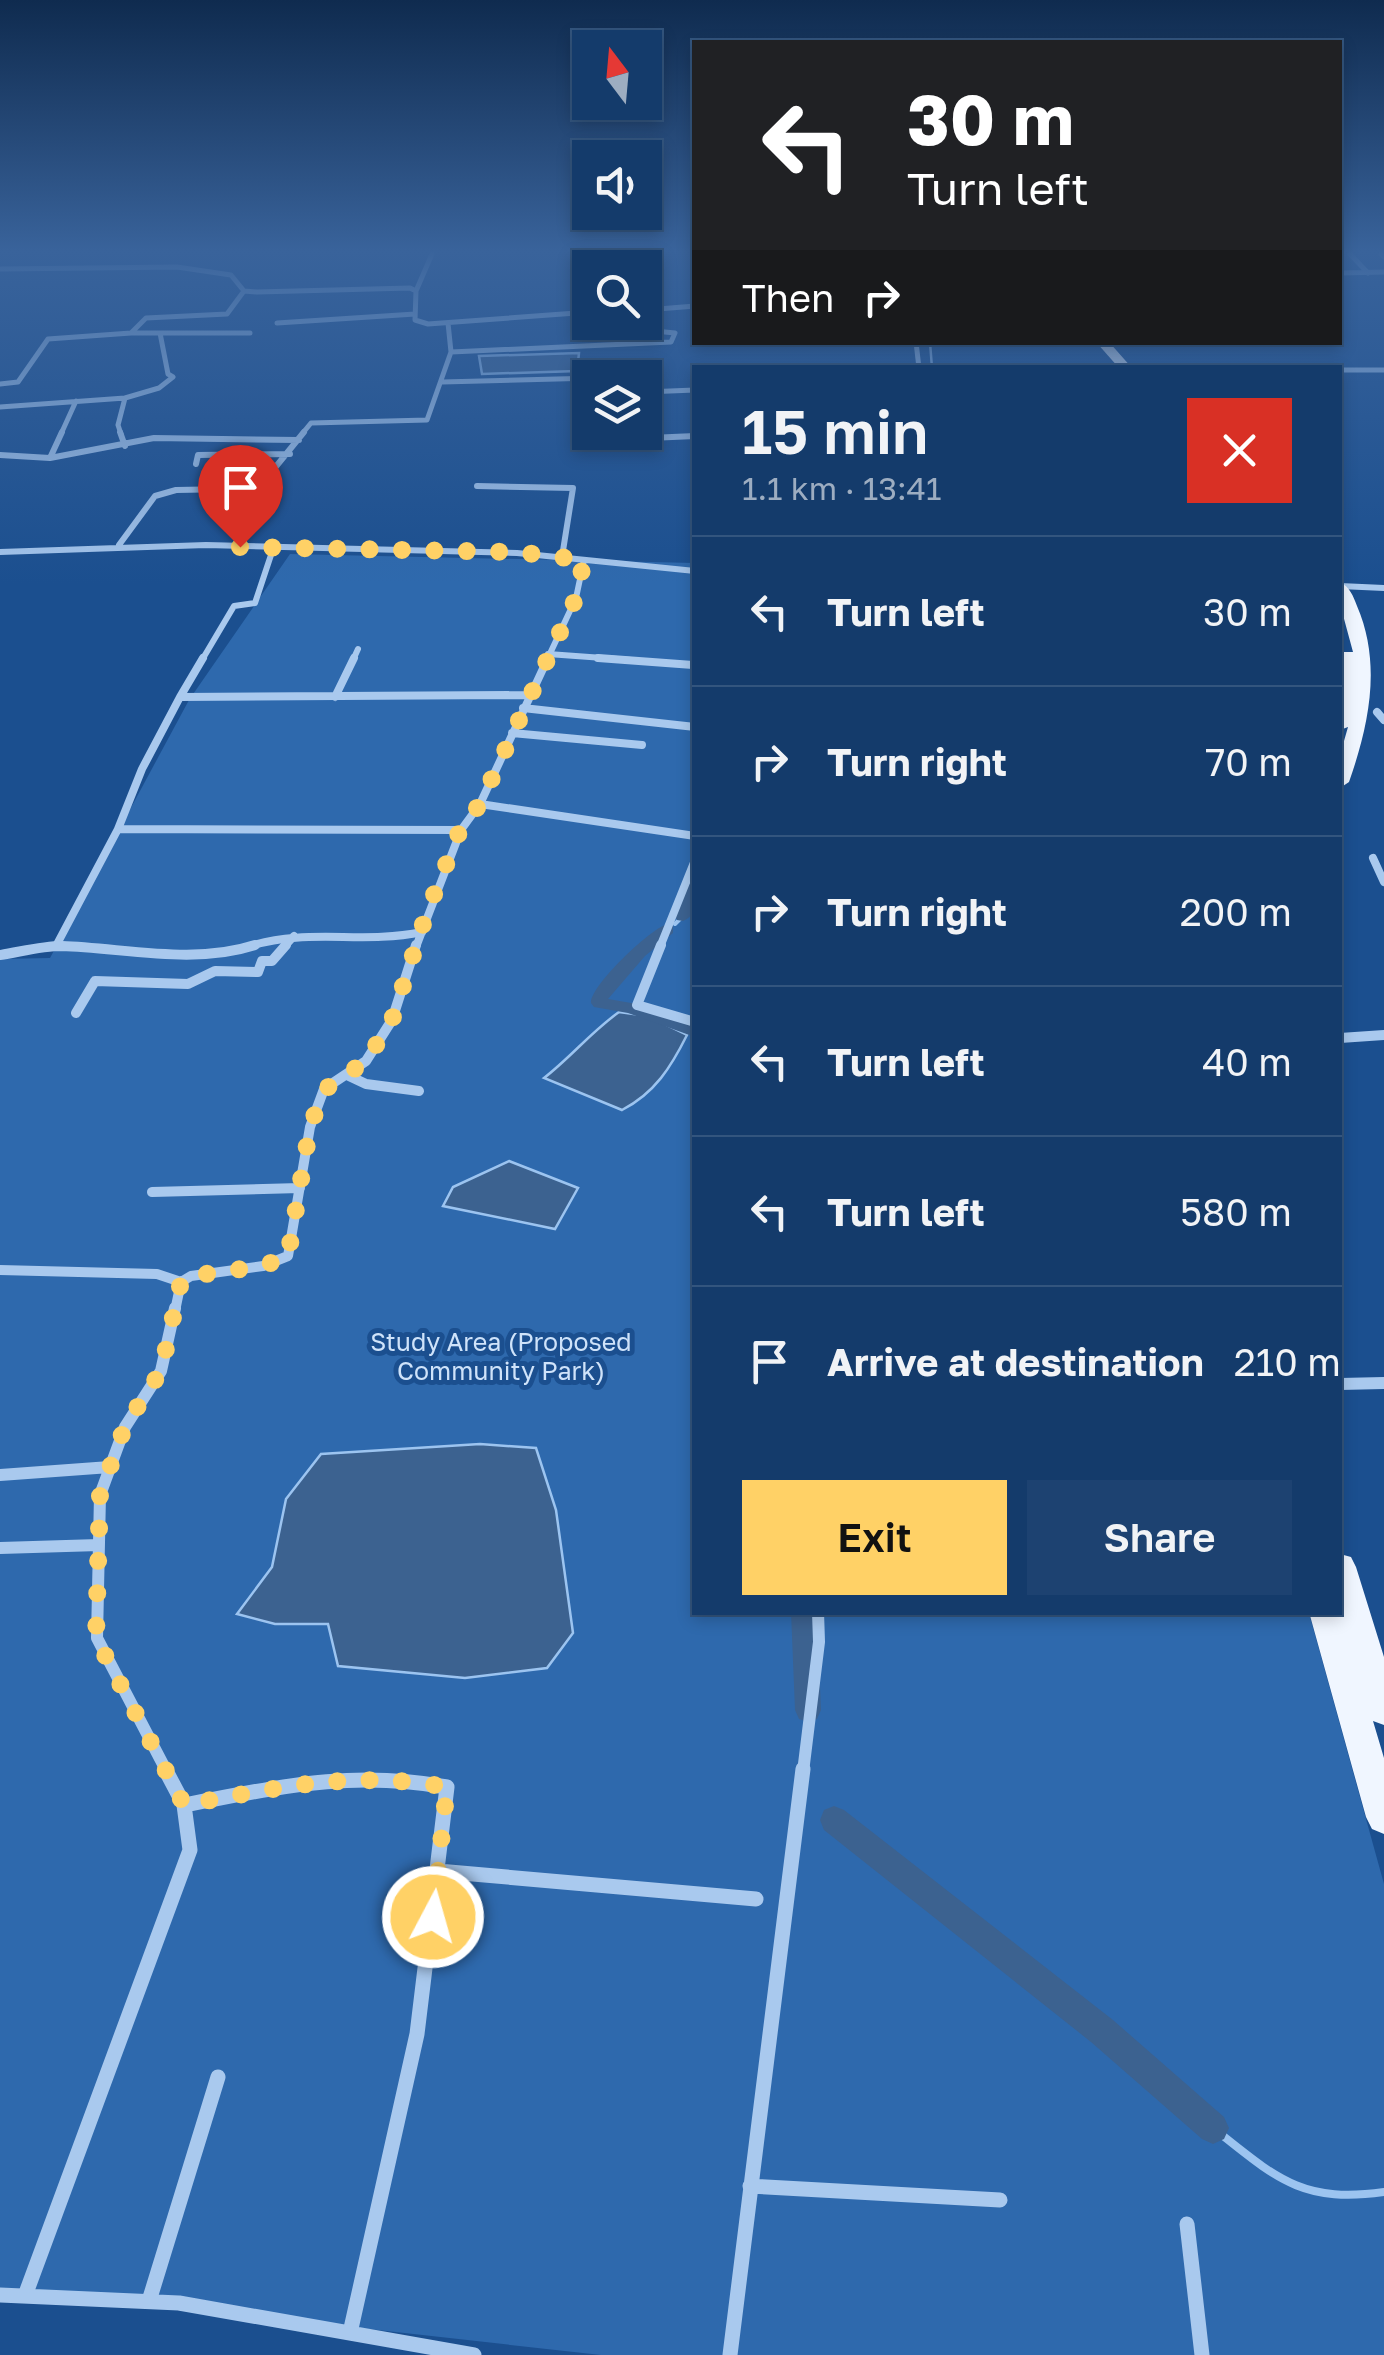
<!DOCTYPE html>
<html lang="en">
<head>
<meta charset="utf-8">
<style>
  :root { --surface:#143b6b; --page:#1d4271; --text:#f1f3f6; --muted:#9dadc1; --line:#33557e; --accent:#ffd166 }
  body { margin:0; font-family:"Golos Text",sans-serif; background:var(--page); color:var(--text); height:100vh; display:flex; flex-direction:column; font-size:38px; white-space:nowrap }
  * { box-sizing:border-box; margin:0 }
  p { font-size:32px; color:var(--muted) }
  .icon { flex:none; width:55px; height:55px; fill:none; stroke:currentColor; stroke-width:2; stroke-linecap:round; stroke-linejoin:round }
  .map { position:relative; flex:1; overflow:hidden }
  .details { position:absolute; left:692px; top:365px; width:650px; height:1250px; display:flex; flex-direction:column; background:var(--surface); border-radius:0px; box-shadow:0 5px 15px #0003,0 0 0 2px var(--line) }
  .details>* { flex:none }
  .top-card { position:absolute; left:692px; top:40px; width:650px; height:305px; border-radius:0px; box-shadow:0 5px 15px #0003,0 0 0 2px var(--line); background:#202124; color:#fff; overflow:hidden }
  .needle { width:65px; rotate:344deg }
  .fabs { position:absolute; left:572px; top:30px; display:grid; gap:20px }
  .fabs a { display:grid; place-items:center; width:90px; height:90px; border-radius:0px; background:var(--surface); box-shadow:0 5px 15px #0003,0 0 0 2px var(--line); font-size:50px }
  .pin { position:absolute; display:grid; place-items:center; width:85px; height:85px; color:#fff; margin:-102px -42px; border-radius:50% 50% 50% 0; rotate:-45deg; box-shadow:0 0 10px #0007 }
  .pin .icon { rotate:45deg }
  .me { position:absolute; width:110px; margin:-55px; rotate:6deg; stroke-linejoin:round; filter:drop-shadow(0 0 8px #0008) }
  .turn { display:flex; align-items:center; gap:35px; height:210px; padding:0 50px; font-size:45px }
  .turn .icon { width:130px; height:130px; stroke-width:2.5 }
  .turn b { display:block; font-size:70px; line-height:85px }
  .then { display:flex; align-items:center; height:95px; padding:0 50px; background:#0003; gap:20px; font-size:38px }
  .round { display:grid; place-items:center; flex:none; width:105px; height:105px; border-radius:0px; background:var(--page) }
  .summary { display:flex; align-items:center; justify-content:space-between; height:170px; padding:0 50px }
  h1 { font-size:60px; font-weight:600; line-height:75px }
  .button { display:flex; gap:20px; margin-top:auto; padding:20px 50px }
  .button a { flex:1; height:115px; border-radius:0px; background:var(--accent); color:#111; font-size:40px; font-weight:600; line-height:115px; text-align:center }
  .button a+a { background:var(--page); color:var(--text) }
  ul { padding:0; list-style:none }
  li { display:flex; align-items:center; gap:30px; height:150px; padding:0 50px; border-top:2px solid var(--line) }
  li div { flex:1 }
  li b { display:block; font-size:38px }
  li em { font-style:normal }
  .map>svg:first-child { display:block }
  .green { fill:#2e69ad }
  .water { fill:#3c6290; stroke:#9cc4f0; stroke-width:2.5 }
  .lines { fill:none; stroke-linecap:round; stroke-linejoin:round }
  .stream-far2 { stroke:#9cc4f0; stroke-width:2.5 }
  .stream-far1 { stroke:#9cc4f0; stroke-width:4 }
  .stream { stroke:#9cc4f0; stroke-width:8 }
  .canal { fill:#3c6290; fill-rule:evenodd }
  .minor-far5 { stroke:#a9c9ee; stroke-width:5 }
  .minor-far4 { stroke:#a9c9ee; stroke-width:6 }
  .minor-far3 { stroke:#a9c9ee; stroke-width:8 }
  .minor-far2 { stroke:#a9c9ee; stroke-width:10 }
  .minor-far1 { stroke:#a9c9ee; stroke-width:12 }
  .minor { stroke:#a9c9ee; stroke-width:15 }
  .primary { fill:#f0f6ff; fill-rule:evenodd }
  .route { stroke:#ffd166; stroke-width:18; stroke-dasharray:0 32.4 }
  .labels { text-anchor:middle; dominant-baseline:central; stroke-width:10; stroke-linejoin:round; paint-order:stroke }
  .park-label { font-size:25px; fill:#cfe3fa; stroke:#1b4f8f }
</style>
</head>
<body>
<div class="map">
<svg width="1384" height="2355" viewBox="0 0 1384 2355">
  <rect width="100%" height="100%" fill="#1b4f8f"/>
  <path class="green" d="M290,554L695,563V1612L1309,1613L1384,1884V2355H601L0,2288V959L50,958L189,700Z"/>
  <path class="water" d="M579,353L577,371L482,374L479,356Z
    M619,1012L648,1016L687,1035C671,1067 655,1093 622,1110L544,1078C571,1057 591,1032 619,1012Z
    M509,1161L578,1188L555,1229L443,1206L453,1187Z
    M480,1444L536,1448L556,1510L573,1633L547,1668L465,1678L338,1666L328,1624H275L237,1614L272,1567L286,1499L321,1454Z"/>
  <g class="lines">
    <path class="stream-far2" d="M930,342L932,368"/>
    <path class="stream-far1" d="M675,924L683,916"/>
    <path class="stream" d="M1213,2128C1275,2177 1301,2204 1384,2192"/>
    <path class="canal" d="M695,877C695,892 700,915 683,921L677,920L675,916L687,882Z
      M667,924L673,925V933L645,956L608,999L637,1004L695,1025V1037L628,1013L594,1007L591,1003C590,986 649,930 667,924Z
      M791,1612H817L821,1710L817,1719L808,1722L799,1719L795,1710Z
      M834,1806L844,1810L1113,2020L1224,2117L1229,2128L1224,2139L1213,2144L1202,2139L1091,2042L824,1830L820,1820L824,1810Z"/>
    <path class="minor-far5" d="M1350,254L1368,273
      M1381,254L1384,257
      M0,269L177,267L231,275L244,291L257,292L410,288L416,291L415,320L428,324L590,312
      M1340,273L1384,272
      M416,291L432,254
      M646,310L695,306
      M277,323L415,314
      M132,333H250
      M916,342L919,368
      M451,352L671,342L675,333L655,331L648,309
      M1340,370H1384
      M442,382L596,378
      M0,384L18,382L48,339L131,333L146,318L227,314L244,291
      M645,392L695,390
      M125,398L159,388L173,377L168,374L160,333
      M0,407L125,398L118,425L121,434
      M61,434L76,401
      M302,434L311,423L427,420L451,352L448,323"/>
    <path class="minor-far4" d="M120,432L125,446
      M604,440L695,436
      M0,455L50,458L154,438L299,440
      M50,458L62,432
      M196,464L198,455L290,454
      M477,486L573,488L562,557
      M119,545L155,496L176,490L231,489L265,480L304,432
      M0,552L206,545L517,553L695,571
      M1340,586L1384,588
      M548,654L631,660
      M202,660L234,606L255,603L273,549
      M353,660L358,649
      M547,660L576,598L584,560"/>
    <path class="minor-far3" d="M598,658L693,665
      M180,697L203,658
      M335,697L354,658
      M523,708L695,727
      M1377,712L1384,720
      M512,733L642,745
      M480,804L695,836
      M461,830L118,829L142,769L180,697L530,695
      M1373,858L1384,882
      M56,946L118,829
      M49,947H76
      M247,947C308,927 361,945 422,932
      M284,947L294,936
      M416,947L461,830L480,804L548,658
      M660,947L695,860"/>
    <path class="minor-far2" d="M661,945L637,1005L695,1022
      M0,955C20,952 41,946 62,946C124,948 194,965 255,945
      M76,1013L95,981L188,984L215,971L258,972L262,961H272L286,945
      M1340,1038L1384,1035
      M349,1076L366,1084L419,1091
      M152,1192L300,1188
      M0,1270L157,1274L181,1282
      M175,1311L181,1282L191,1276L263,1266L288,1256L310,1127L324,1089L366,1061L392,1020L416,945"/>
    <path class="minor-far1" d="M1340,1384L1384,1383
      M0,1475L110,1467
      M0,1548L99,1545
      M167,1772L97,1638L100,1495L125,1427L161,1371L175,1308
      M803,1772L819,1642L818,1612"/>
    <path class="minor" d="M184,1805C280,1787 349,1770 447,1787L417,2034L350,2333
      M438,1871L756,1899
      M750,2186L1000,2200
      M1187,2224L1202,2355
      M26,2293L190,1850L184,1805L165,1769
      M0,2295L179,2303L474,2355
      M149,2301L218,2077
      M730,2355L803,1769"/>
    <path class="primary" d="M1096,342H1109L1132,368H1119Z
      M1340,582C1350,587 1353,596 1357,606C1382,664 1369,725 1349,782L1340,788V755L1348,727L1340,730V652H1353L1340,604Z
      M1340,1554L1351,1557L1356,1567L1384,1657V1725L1373,1721L1384,1758V1834L1372,1829L1366,1817L1309,1612H1340Z"/>
  </g>
  <linearGradient id="sky" x2="0" y2="1"><stop stop-color="#0f2b4f"/><stop offset="0.43" stop-color="#39639b"/><stop offset="1" stop-color="#39639b" stop-opacity="0"/></linearGradient>
  <rect width="1384" height="584" fill="url(#sky)"/>
  <g class="lines">
    <path class="route" d="M240,547L517,552L584,560L576,598L480,804L460,830L427,912L392,1020L366,1061L324,1090L310,1127L288,1256L263,1266L191,1276L181,1282L161,1371L125,1426L100,1495L96,1638L184,1805C279,1788 350,1770 447,1787L433,1917"/>
  </g>
  <g class="labels">
    <g class="park-label">
      <text x="501" y="1341">Study Area (Proposed<tspan x="501" dy="29">Community Park)</tspan></text>
    </g>
  </g>
</svg>
<div class="fabs">
<a><svg class="needle" viewBox="-14 -14 28 28"><path d="M0-13l5 13h-10z" fill="#e53935"/><path d="M0 13l5-13h-10z" fill="#9dadc1"/></svg></a>
<a><svg class="icon" aria-label="sound" viewBox="0 0 24 24"><path d="M4 9h4l5-4v14l-5-4H4zM17 9q2 3 0 6"/></svg></a>
<a><svg class="icon" aria-label="search" viewBox="0 0 24 24"><circle cx="10" cy="10" r="6"/><path d="M15 15l6 6"/></svg></a>
<a><svg class="icon" aria-label="layers" viewBox="0 0 24 24"><path d="M12 4l9 5-9 5-9-5zM3 14l9 5 9-5"/></svg></a>
</div>
<div class="pin" style="left:240px;top:547px;background:#d93025"><svg class="icon" aria-label="arrive" viewBox="0 0 24 24"><path d="M6 21V4h12l-3 4 3 4H6"/></svg></div>
<svg class="me" style="left:433px;top:1917px" viewBox="-20 -20 40 40"><circle r="17" fill="#ffd166" stroke="#fff" stroke-width="3"/><path d="M0-11L8 9 0 5-8 9z" fill="#fff"/></svg>
<div class="top-card">
<div class="turn"><svg class="icon" aria-label="left" viewBox="0 0 24 24"><path d="M17 20v-9H6M10 6l-5 5 5 5"/></svg><div><b>30 m</b>Turn left</div></div>
<div class="then">Then<svg class="icon" aria-label="right" viewBox="0 0 24 24"><path d="M7 20v-9h11M14 6l5 5-5 5"/></svg></div>
</div>
<section class="details">
<div class="summary"><div><h1>15 min</h1><p>1.1 km · 13:41</p></div><a class="round" style="background:#d93025;color:#fff"><svg class="icon" aria-label="close" viewBox="0 0 24 24"><path d="M6 6l12 12M18 6L6 18"/></svg></a></div>
<ul>
<li><svg class="icon" aria-label="left" viewBox="0 0 24 24"><path d="M17 20v-9H6M10 6l-5 5 5 5"/></svg><div><b>Turn left</b></div><em>30 m</em></li>
<li><svg class="icon" aria-label="right" viewBox="0 0 24 24"><path d="M7 20v-9h11M14 6l5 5-5 5"/></svg><div><b>Turn right</b></div><em>70 m</em></li>
<li><svg class="icon" aria-label="right" viewBox="0 0 24 24"><path d="M7 20v-9h11M14 6l5 5-5 5"/></svg><div><b>Turn right</b></div><em>200 m</em></li>
<li><svg class="icon" aria-label="left" viewBox="0 0 24 24"><path d="M17 20v-9H6M10 6l-5 5 5 5"/></svg><div><b>Turn left</b></div><em>40 m</em></li>
<li><svg class="icon" aria-label="left" viewBox="0 0 24 24"><path d="M17 20v-9H6M10 6l-5 5 5 5"/></svg><div><b>Turn left</b></div><em>580 m</em></li>
<li><svg class="icon" aria-label="arrive" viewBox="0 0 24 24"><path d="M6 21V4h12l-3 4 3 4H6"/></svg><div><b>Arrive at destination</b></div><em>210 m</em></li>
</ul>
<div class="button"><a>Exit</a><a>Share</a></div>
</section>
</div>
</body>
</html>
